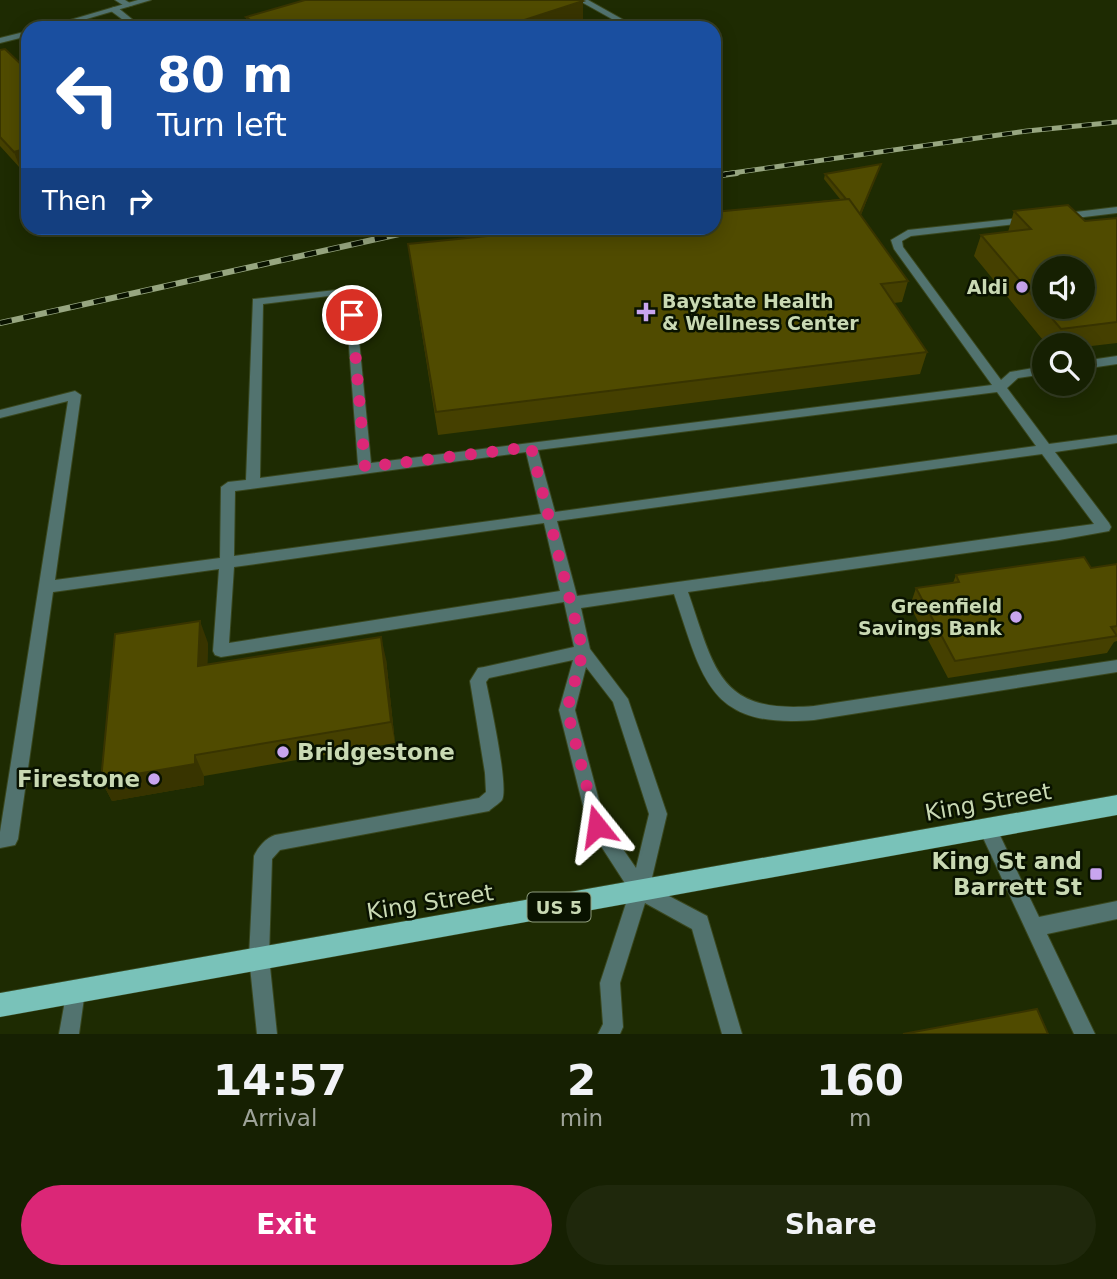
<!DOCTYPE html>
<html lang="en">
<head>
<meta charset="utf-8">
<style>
  :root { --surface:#162002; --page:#1f280c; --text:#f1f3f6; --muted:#9ea399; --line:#353e24; --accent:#db2777 }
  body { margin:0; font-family:"DejaVu Sans",sans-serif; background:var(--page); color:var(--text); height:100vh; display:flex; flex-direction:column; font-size:26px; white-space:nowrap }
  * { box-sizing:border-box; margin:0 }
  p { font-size:23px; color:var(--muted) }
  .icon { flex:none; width:38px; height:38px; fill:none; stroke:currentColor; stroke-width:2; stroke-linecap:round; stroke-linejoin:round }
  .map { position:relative; height:1034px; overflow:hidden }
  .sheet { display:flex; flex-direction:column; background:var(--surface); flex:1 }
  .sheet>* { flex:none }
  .hud { position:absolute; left:21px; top:21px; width:700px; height:214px; border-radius:21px; box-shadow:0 4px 18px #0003,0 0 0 2px var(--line); background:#1a4fa0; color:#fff; overflow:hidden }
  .controls { position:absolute; left:1032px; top:256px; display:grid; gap:14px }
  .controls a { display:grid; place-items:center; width:63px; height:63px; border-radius:50%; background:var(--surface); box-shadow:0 4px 18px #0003,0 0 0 2px var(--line); font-size:35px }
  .pin { position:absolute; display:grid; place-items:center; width:60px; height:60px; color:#fff; margin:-30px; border:4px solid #fff; border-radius:50%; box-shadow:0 2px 7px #0007 }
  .me { position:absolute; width:77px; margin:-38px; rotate:345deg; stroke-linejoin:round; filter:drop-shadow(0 0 5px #0008) }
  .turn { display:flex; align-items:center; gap:24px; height:147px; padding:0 21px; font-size:32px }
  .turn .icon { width:91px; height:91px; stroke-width:2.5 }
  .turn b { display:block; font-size:49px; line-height:60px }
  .then { display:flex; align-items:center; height:66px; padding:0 21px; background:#0003; gap:14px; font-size:26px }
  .eta { display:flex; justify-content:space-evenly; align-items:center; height:119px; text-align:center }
  .eta b { font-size:42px; font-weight:600; line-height:49px }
  .action { display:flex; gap:14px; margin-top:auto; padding:14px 21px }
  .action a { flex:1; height:80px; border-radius:42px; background:var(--accent); color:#fff; font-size:28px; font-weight:600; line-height:80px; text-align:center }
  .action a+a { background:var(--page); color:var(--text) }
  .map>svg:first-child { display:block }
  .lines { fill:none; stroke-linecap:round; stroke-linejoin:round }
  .service-casing { stroke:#39471e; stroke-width:2 }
  .tertiary-casing { stroke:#39471e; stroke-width:2 }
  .primary-casing { stroke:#39471e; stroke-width:1 }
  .service { fill:#52736f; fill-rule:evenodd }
  .tertiary { fill:#52736f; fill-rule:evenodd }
  .primary { fill:#79c2b9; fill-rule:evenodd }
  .rail-far1-casing { stroke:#97a680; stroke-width:5 }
  .rail-casing { stroke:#97a680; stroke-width:6 }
  .rail-far1 { stroke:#091200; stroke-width:3.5; stroke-dasharray:10; stroke-linecap:butt }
  .rail { stroke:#091200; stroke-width:4.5; stroke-dasharray:12; stroke-linecap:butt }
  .wall { fill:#454000 }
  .shaded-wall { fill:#383400 }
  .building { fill:#504b00; stroke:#383400; stroke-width:2; fill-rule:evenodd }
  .route { stroke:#db2777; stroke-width:12; stroke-dasharray:0 21.6 }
  .poi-dot { fill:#c8a5ef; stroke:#091200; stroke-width:2.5 }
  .labels { text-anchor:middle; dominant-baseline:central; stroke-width:5; stroke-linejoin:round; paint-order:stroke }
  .shield { fill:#091200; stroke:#8f9d7d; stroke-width:2 }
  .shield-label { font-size:18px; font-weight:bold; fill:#c9d9b3 }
  .poi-label { font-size:19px; font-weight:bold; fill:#c9d9b3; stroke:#091200; text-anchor:end }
  .near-poi-label { font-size:23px; font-weight:bold; fill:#c9d9b3; stroke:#091200; text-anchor:end }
  .near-street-label { font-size:23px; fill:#c9d9b3; stroke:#091200 }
</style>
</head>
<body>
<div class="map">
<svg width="1117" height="1034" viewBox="0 0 1117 1034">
  <rect width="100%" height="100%" fill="#1e2b02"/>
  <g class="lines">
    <defs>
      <path id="service" d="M115,0H125L133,5L126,7Z
        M578,0H588L638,28H628Z
        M114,7H117L143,28H134L111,11L110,9Z
        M1117,207V213L1059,220L1054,217L1059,214Z
        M1029,217L1034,220L1033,222L911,236L902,241L903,247L1001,380L1010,372L1045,366V374L1018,378L1007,388L1049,444L1117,435V443L1055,452L1109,523L1111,527L1109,531L1059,540L688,592C715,669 718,714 814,706L1117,660V672L814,720C708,729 703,679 674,594L581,608L590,649L628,699L667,814L650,886L707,916L742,1034H722L692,929L645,903L620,983L623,1027L620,1034H598L603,1024L600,983L630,891L588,826L559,710L573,660L489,678L486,682C490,701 509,787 502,800C499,804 493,807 489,811L280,850L272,859L269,957L277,1034H257L249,957L254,856C258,847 266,838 275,835L479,798L486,792L485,773L470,681L478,668L484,667L574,647L564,602L221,657L215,655L213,651L219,569L53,592L18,839L15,845L0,848V832L68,401L0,418V410L75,391L81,395L55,580L220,558L221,487L228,482L246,480L253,299L354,288L371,463L992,385L894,249L891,240L908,230ZM345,294L358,465L260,478L263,304ZM997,392L1036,446L555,512L538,450ZM526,452L541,514L234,556L235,491ZM1042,454L1094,524L577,596L557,521ZM544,523L560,591L229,643L234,567ZM586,667L613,702L649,814L636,868L605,823L575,710Z
        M1117,356V364L1083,369V361Z
        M988,821L994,823L1039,917L1117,901V919L1047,934L1095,1034H1074L979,829L982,823Z
        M75,981L82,984L85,991L79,1034H59L68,984Z"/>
      <path id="tertiary" d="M138,0H151L56,28H43Z
        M28,31V36L0,43V38Z"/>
      <path id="primary" d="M1117,795V815L0,1017V993Z"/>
    </defs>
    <use href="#service" class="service-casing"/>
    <use href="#tertiary" class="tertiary-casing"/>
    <use href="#primary" class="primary-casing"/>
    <use href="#service" class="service"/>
    <use href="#tertiary" class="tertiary"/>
    <use href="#primary" class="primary"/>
    <defs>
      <path id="rail-far1" d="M725,174L1027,131L1117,122"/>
      <path id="rail" d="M714,176L737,173
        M0,323L426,228"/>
    </defs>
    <use href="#rail-far1" class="rail-far1-casing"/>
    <use href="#rail" class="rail-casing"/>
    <use href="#rail-far1" class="rail-far1"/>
    <use href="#rail" class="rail"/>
  </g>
  <path class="wall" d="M583,1V20L557,28H248L246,17Z
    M0,50L28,71V166L20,168L0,146Z
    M879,169L861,215L908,281L902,302L894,303L927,352L920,374L438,435L411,265L408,244L840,199L824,179L825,174Z
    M1014,211L1085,221L1117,218V343L1083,347V345H1047L974,256L981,235L1008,232Z
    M1117,564V641L1114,642L1107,653L948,678L910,606L916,588L953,583L956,575L1091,568Z
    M208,643L207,665L386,659L395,743L204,776V785L112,801L101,780Z"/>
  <path class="shaded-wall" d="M583,1V20L557,28H509V25Z
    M28,148V166L20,168L14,152Z
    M881,164L879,169L858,221L859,215Z
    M200,621L208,643L207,688L198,666Z
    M381,637L386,659L395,743L391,722Z
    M195,755L204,776V785L112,801L101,780Z"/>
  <path class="building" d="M305,0H580L583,1L509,25L514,28H262L246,17Z
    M5,49L28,71V148L14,152L0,137V50Z
    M881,164L860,214L849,199H846L825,174Z
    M849,199L908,281L881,284L927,352L436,412L408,244L566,228H714V212Z
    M1068,205L1085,221L1117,218V322L1061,329L981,235L1031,229L1014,211ZM1045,268H1083V306H1045Z
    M1084,557L1091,568L1117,564V626L1111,627L1117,636L955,661L916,588L959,582L956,575Z
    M200,621L198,666L381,637L391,722L195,755V764L101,780L115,634Z
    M1037,1009L1048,1034H903Z"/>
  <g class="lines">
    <path class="route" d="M352,315L365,467L531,447L583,651L567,710L597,826"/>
  </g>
  <g class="poi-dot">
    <circle cx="1022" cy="287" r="7"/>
    <path d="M642.5 301.5h7v7h7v7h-7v7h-7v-7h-7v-7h7z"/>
    <circle cx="1016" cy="617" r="7"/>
    <circle cx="283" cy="752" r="7"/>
    <circle cx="154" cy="779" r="7"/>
    <rect x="1089" y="867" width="14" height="14" rx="3.5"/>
  </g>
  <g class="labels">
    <rect class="shield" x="527.5" y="892.5" width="63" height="29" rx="5"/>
    <g class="shield-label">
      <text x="559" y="907">US 5</text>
    </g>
    <g class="poi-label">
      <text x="1008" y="287">Aldi</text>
      <text x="662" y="301" text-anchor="start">Baystate Health<tspan x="662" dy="22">&amp; Wellness Center</tspan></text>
      <text x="1002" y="606">Greenfield<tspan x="1002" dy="22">Savings Bank</tspan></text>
    </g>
    <g class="near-poi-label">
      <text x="297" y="752" text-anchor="start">Bridgestone</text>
      <text x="140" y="779">Firestone</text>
      <text x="1082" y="861">King St and<tspan x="1082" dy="26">Barrett St</tspan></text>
    </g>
    <g class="near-street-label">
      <text transform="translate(988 802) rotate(-10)">King Street</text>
      <text transform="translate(430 902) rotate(-9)">King Street</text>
    </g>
  </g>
</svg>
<div class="controls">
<a><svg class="icon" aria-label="sound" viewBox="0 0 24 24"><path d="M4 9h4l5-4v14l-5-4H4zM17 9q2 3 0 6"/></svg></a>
<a><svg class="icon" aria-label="search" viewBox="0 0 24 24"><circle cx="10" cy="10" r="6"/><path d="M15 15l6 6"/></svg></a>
</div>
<div class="pin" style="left:352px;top:315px;background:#d93025"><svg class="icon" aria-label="arrive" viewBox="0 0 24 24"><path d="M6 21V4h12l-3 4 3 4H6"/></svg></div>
<svg class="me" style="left:597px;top:826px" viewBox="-20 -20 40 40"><path d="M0-17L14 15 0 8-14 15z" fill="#db2777" stroke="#fff" stroke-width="4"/></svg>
<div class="hud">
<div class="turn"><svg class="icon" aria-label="left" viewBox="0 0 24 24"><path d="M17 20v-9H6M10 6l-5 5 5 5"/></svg><div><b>80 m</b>Turn left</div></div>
<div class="then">Then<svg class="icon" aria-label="right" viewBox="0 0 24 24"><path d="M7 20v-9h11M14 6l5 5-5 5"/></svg></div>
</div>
</div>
<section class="sheet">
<div class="eta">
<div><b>14:57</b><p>Arrival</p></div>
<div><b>2</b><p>min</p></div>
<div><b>160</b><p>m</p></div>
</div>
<div class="action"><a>Exit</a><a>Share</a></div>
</section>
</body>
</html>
